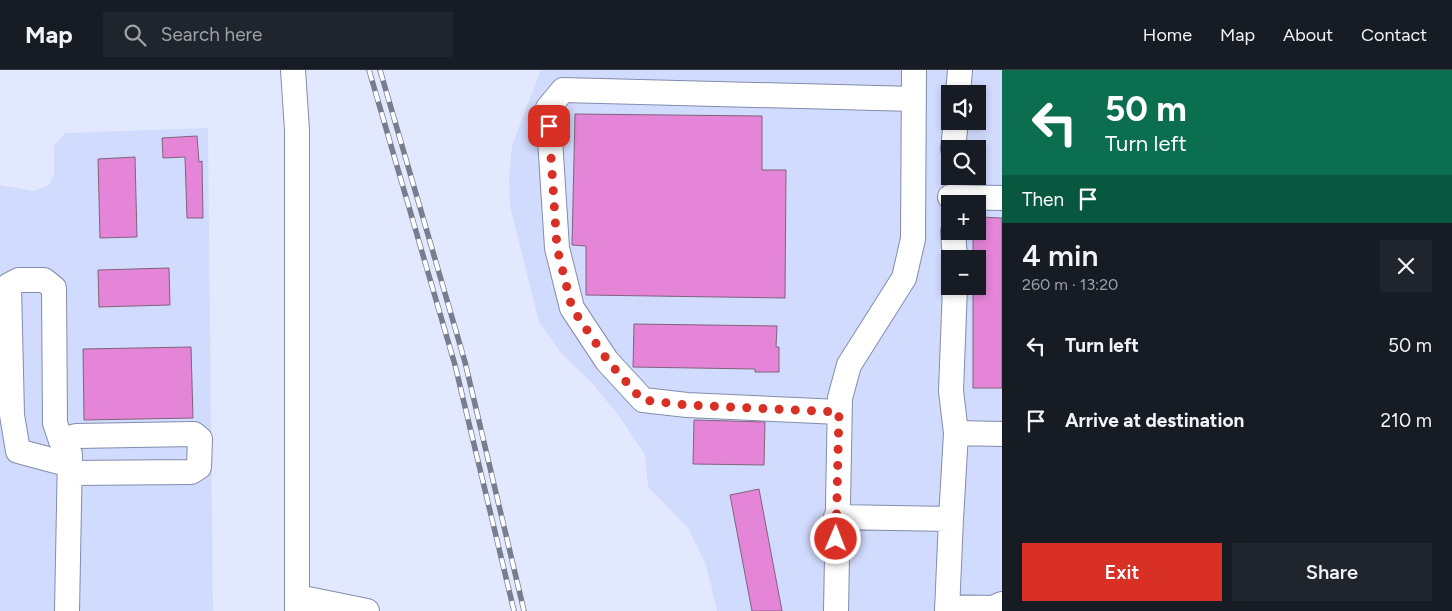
<!DOCTYPE html>
<html lang="en">
<head>
<meta charset="utf-8">
<style>
  :root { --surface:#171b24; --page:#20242c; --text:#f1f3f6; --muted:#9ea1a6; --line:#363941; --accent:#d93025 }
  body { margin:0; font-family:Figtree,sans-serif; background:var(--page); color:var(--text); height:100vh; display:flex; flex-direction:column; font-size:19px; white-space:nowrap }
  * { box-sizing:border-box; margin:0 }
  p { font-size:16px; color:var(--muted) }
  .icon { flex:none; width:28px; height:28px; fill:none; stroke:currentColor; stroke-width:2; stroke-linecap:round; stroke-linejoin:round }
  .map { position:relative; flex:1; overflow:hidden }
  .drawer { display:flex; flex-direction:column; background:var(--surface); width:450px }
  .drawer>* { flex:none }
  .top-card { background:#0b6e4f; color:#fff; overflow:hidden }
  .controls { position:absolute; left:941px; top:15px; display:grid; gap:10px }
  .controls a { display:grid; place-items:center; width:45px; height:45px; border-radius:0px; background:var(--surface); box-shadow:0 2px 8px #0003; font-size:25px }
  .pin { position:absolute; display:grid; place-items:center; width:42px; height:42px; color:#fff; margin:-21px; border-radius:10px; box-shadow:0 2px 8px #0006 }
  .me { position:absolute; width:55px; margin:-28px; rotate:1deg; stroke-linejoin:round; filter:drop-shadow(0 0 4px #0008) }
  .turn { display:flex; align-items:center; gap:18px; height:105px; padding:0 20px; font-size:22px }
  .turn .icon { width:65px; height:65px; stroke-width:2.5 }
  .turn b { display:block; font-size:35px; line-height:42px }
  .then { display:flex; align-items:center; height:48px; padding:0 20px; background:#0003; gap:10px; font-size:19px }
  .round { display:grid; place-items:center; flex:none; width:52px; height:52px; border-radius:0px; background:var(--page) }
  .headline { display:flex; align-items:center; justify-content:space-between; height:85px; padding:0 20px }
  h1 { font-size:30px; font-weight:600; line-height:38px }
  .cta { display:flex; gap:10px; margin-top:auto; padding:10px 20px }
  .cta a { flex:1; height:58px; border-radius:0px; background:var(--accent); color:#fff; font-size:20px; font-weight:600; line-height:58px; text-align:center }
  .cta a+a { background:var(--page); color:var(--text) }
  ul { padding:0; list-style:none }
  li { display:flex; align-items:center; gap:15px; height:75px; padding:0 20px }
  li div { flex:1 }
  li b { display:block; font-size:19px }
  li em { font-style:normal }
  header { display:flex; align-items:center; gap:30px; box-sizing:border-box; height:70px; padding:0 25px; background:var(--surface); border-bottom:1px solid var(--line) }
  header strong { font-size:24px }
  nav { display:flex; gap:28px; margin-inline-start:auto; font-size:18px }
  .search { width:350px; height:45px; background:var(--page); display:flex; align-items:center; gap:12px; box-sizing:border-box; padding:0 18px; border-radius:0px; color:var(--muted); font-size:19px }
  main { display:flex; flex:1; min-height:0 }
  .map>svg:first-child { display:block }
  .built { fill:#d1dbfe; fill-rule:evenodd }
  .building { fill:#e485d8; stroke:#80637b }
  .lines { fill:none; stroke-linecap:round; stroke-linejoin:round }
  .minor-casing { stroke:#828cad; stroke-width:26 }
  .minor { stroke:#fff; stroke-width:24 }
  .rail-casing { stroke:#797e8f; stroke-width:5.5 }
  .rail { stroke:#fff; stroke-width:4; stroke-dasharray:11; stroke-linecap:butt }
  .route { stroke:#d93025; stroke-width:9; stroke-dasharray:0 16.2 }
</style>
</head>
<body>
<header>
<strong>Map</strong>
<div class="search"><svg class="icon" aria-label="search" viewBox="0 0 24 24"><circle cx="10" cy="10" r="6"/><path d="M15 15l6 6"/></svg>Search here</div>
<nav><a>Home</a><a>Map</a><a>About</a><a>Contact</a></nav>
</header>
<main>
<div class="map">
<svg width="1002" height="541" viewBox="0 0 1002 541">
  <rect width="100%" height="100%" fill="#e2e9ff"/>
  <path class="built" d="M541,0H1002V541H717L706,495L688,458L648,417L645,385L619,346L592,313L561,283L539,252L510,136L509,110L512,75ZM950,24H978V51H950ZM950,79H978V106H950ZM950,134H978V161H950ZM950,189H978V216H950Z
    M208,58L213,541H0V115L34,121L49,115L54,105V76L65,63Z"/>
  <path class="building" d="M575,44L762,46V100H786L785,228L586,225V176L572,175Z
    M197,66L199,92L202,91L203,148H187L185,87L163,88L162,68Z
    M135,87L137,167L100,168L98,89Z
    M978,147L1002,148V318H973V216H978V189H973V161H978Z
    M169,198L170,235L99,237L98,200Z
    M634,254L777,256L776,277H779V302H755V299L633,297Z
    M191,277L193,348L84,350L83,279Z
    M694,350L765,352L764,395L693,394Z
    M759,419L782,541H752L730,425Z"/>
  <g class="lines">
    <defs>
      <path id="minor" d="M293,0L297,60V541
        M958,24L960,0
        M953,79L956,51
        M950,127L1002,128
        M953,161L955,189
        M955,216L951,321L956,363
        M839,342L687,335L643,330L607,291L572,238L557,178L548,38L563,20L914,29
        M61,370L76,366L194,364L200,369L199,397L191,402L70,403
        M836,447L951,449L947,541
        M951,449L956,363L1002,364
        M298,527L367,541
        M947,537L993,538L1002,534
        M67,541L70,384L61,371L55,353L54,218L44,210H19L9,215L12,345L18,381L70,395
        M836,541L840,328L849,295L904,208L913,169L914,0"/>
    </defs>
    <use href="#minor" class="minor-casing"/>
    <use href="#minor" class="minor"/>
    <defs>
      <path id="rail" d="M369,0L455,295L514,541
        M380,0L465,292L524,541"/>
    </defs>
    <use href="#rail" class="rail-casing"/>
    <use href="#rail" class="rail"/>
  </g>
  <g class="lines">
    <path class="route" d="M549,56L557,178L572,238L608,291L642,330L687,335L839,342L836,469"/>
  </g>
</svg>
<div class="controls">
<a><svg class="icon" aria-label="sound" viewBox="0 0 24 24"><path d="M4 9h4l5-4v14l-5-4H4zM17 9q2 3 0 6"/></svg></a>
<a><svg class="icon" aria-label="search" viewBox="0 0 24 24"><circle cx="10" cy="10" r="6"/><path d="M15 15l6 6"/></svg></a>
<a>+</a>
<a>−</a>
</div>
<div class="pin" style="left:549px;top:56px;background:#d93025"><svg class="icon" aria-label="arrive" viewBox="0 0 24 24"><path d="M6 21V4h12l-3 4 3 4H6"/></svg></div>
<svg class="me" style="left:836px;top:469px" viewBox="-20 -20 40 40"><circle r="17" fill="#d93025" stroke="#fff" stroke-width="3"/><path d="M0-11L8 9 0 5-8 9z" fill="#fff"/></svg>
</div>
<section class="drawer">
<div class="top-card">
<div class="turn"><svg class="icon" aria-label="left" viewBox="0 0 24 24"><path d="M17 20v-9H6M10 6l-5 5 5 5"/></svg><div><b>50 m</b>Turn left</div></div>
<div class="then">Then<svg class="icon" aria-label="arrive" viewBox="0 0 24 24"><path d="M6 21V4h12l-3 4 3 4H6"/></svg></div>
</div>
<div class="headline"><div><h1>4 min</h1><p>260 m · 13:20</p></div><a class="round"><svg class="icon" aria-label="close" viewBox="0 0 24 24"><path d="M6 6l12 12M18 6L6 18"/></svg></a></div>
<ul>
<li><svg class="icon" aria-label="left" viewBox="0 0 24 24"><path d="M17 20v-9H6M10 6l-5 5 5 5"/></svg><div><b>Turn left</b></div><em>50 m</em></li>
<li><svg class="icon" aria-label="arrive" viewBox="0 0 24 24"><path d="M6 21V4h12l-3 4 3 4H6"/></svg><div><b>Arrive at destination</b></div><em>210 m</em></li>
</ul>
<div class="cta"><a>Exit</a><a>Share</a></div>
</section>
</main>
</body>
</html>
